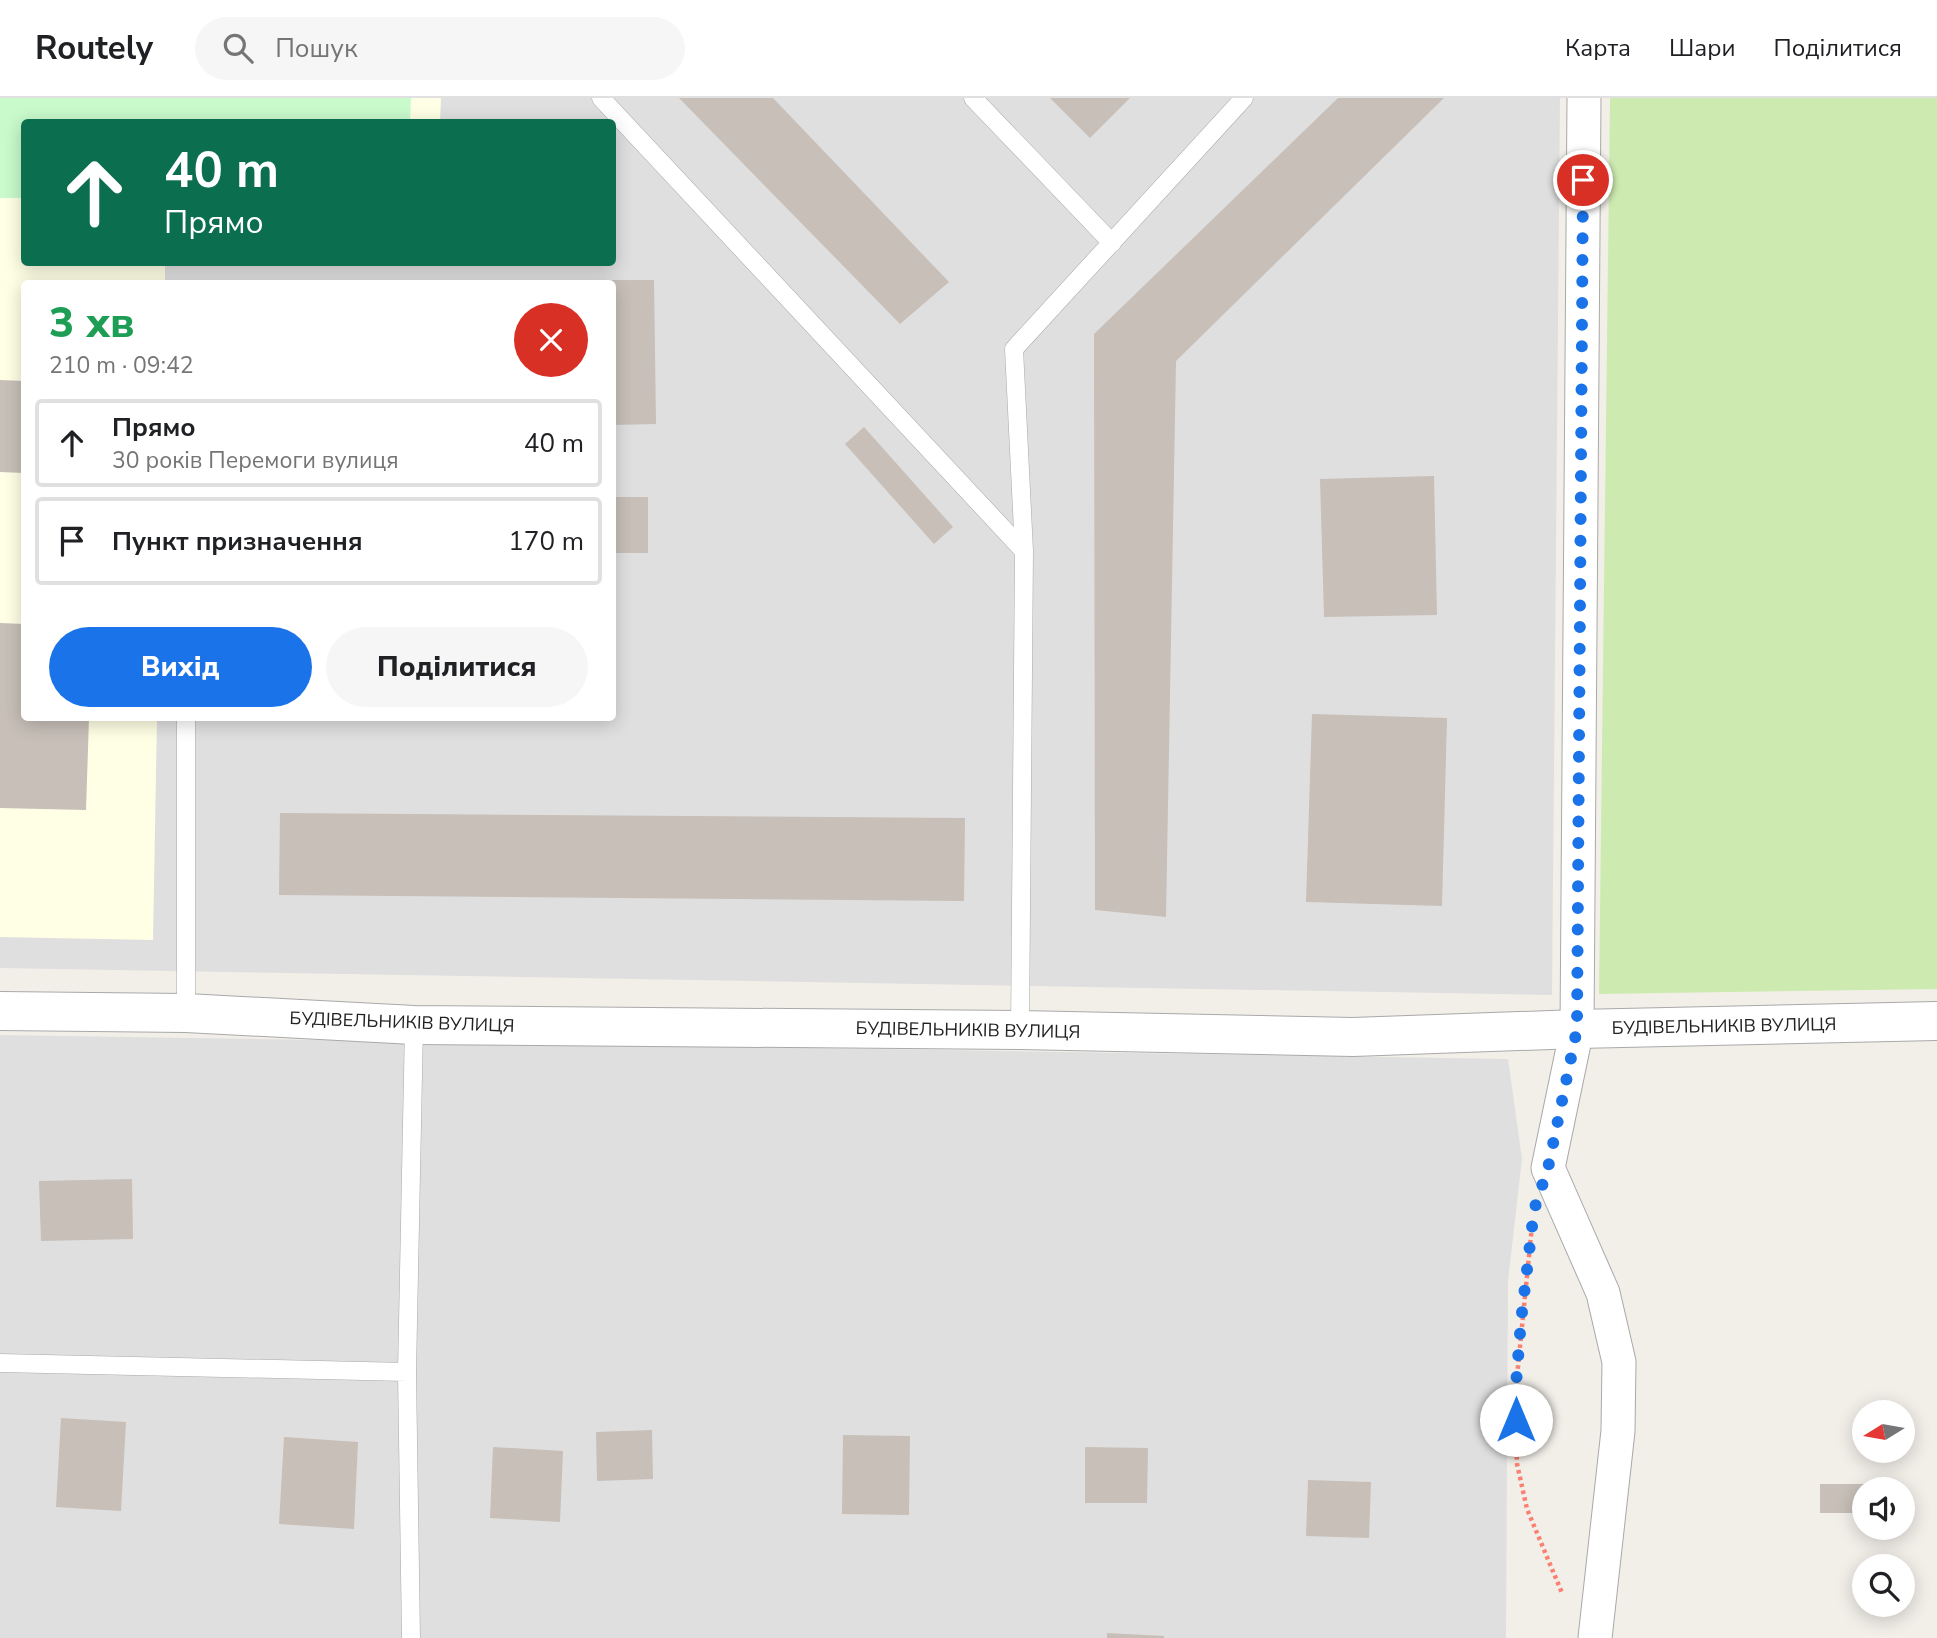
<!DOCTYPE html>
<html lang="uk">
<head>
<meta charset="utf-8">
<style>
  :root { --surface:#fff; --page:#f6f6f6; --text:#202124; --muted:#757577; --line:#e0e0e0; --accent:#1a73e8 }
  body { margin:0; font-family:"Nunito Sans",sans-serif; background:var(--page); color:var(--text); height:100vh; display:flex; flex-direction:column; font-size:26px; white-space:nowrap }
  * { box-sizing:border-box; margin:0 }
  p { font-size:23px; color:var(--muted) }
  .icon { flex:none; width:38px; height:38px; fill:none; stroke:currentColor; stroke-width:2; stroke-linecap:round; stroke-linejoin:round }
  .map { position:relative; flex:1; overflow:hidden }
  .details { position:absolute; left:21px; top:182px; width:595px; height:441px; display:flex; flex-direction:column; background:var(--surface); border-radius:7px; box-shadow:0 4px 18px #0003 }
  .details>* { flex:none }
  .guide { position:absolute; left:21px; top:21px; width:595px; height:147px; border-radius:7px; box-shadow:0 4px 18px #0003; background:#0b6e4f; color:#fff; overflow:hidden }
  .needle { width:46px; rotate:259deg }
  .controls { position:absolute; left:1852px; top:1302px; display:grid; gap:14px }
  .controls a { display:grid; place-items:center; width:63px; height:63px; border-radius:50%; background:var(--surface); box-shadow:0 4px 18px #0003; font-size:35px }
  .pin { position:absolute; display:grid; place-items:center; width:60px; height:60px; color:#fff; margin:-30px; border:4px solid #fff; border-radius:50%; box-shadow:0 2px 7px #0007 }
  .me { position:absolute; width:77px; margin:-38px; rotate:0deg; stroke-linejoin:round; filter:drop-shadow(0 0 5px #0008) }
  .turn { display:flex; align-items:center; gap:24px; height:147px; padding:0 28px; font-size:32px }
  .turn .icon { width:91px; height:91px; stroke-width:2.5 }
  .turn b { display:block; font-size:49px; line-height:60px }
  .round { display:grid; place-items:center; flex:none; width:74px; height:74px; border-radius:37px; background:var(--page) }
  .head { display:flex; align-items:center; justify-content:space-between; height:119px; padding:0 28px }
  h1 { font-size:42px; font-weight:800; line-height:52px; color:#1e9e55 }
  .primary-button { display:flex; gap:14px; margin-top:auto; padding:14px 28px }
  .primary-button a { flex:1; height:80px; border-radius:42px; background:var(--accent); color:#fff; font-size:28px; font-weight:800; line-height:80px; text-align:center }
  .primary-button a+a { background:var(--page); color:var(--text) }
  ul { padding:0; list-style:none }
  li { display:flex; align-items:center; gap:21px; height:88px; margin:0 14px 10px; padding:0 14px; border:4px solid var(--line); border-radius:7px }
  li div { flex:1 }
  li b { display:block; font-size:26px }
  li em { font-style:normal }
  header { display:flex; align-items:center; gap:42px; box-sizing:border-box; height:98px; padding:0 35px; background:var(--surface); border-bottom:2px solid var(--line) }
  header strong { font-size:33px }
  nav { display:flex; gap:38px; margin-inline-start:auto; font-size:24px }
  .search { width:490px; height:63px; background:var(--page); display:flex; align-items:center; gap:18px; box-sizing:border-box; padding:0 24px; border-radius:38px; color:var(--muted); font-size:26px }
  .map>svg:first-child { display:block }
  .residential { fill:#e0dfdf; fill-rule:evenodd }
  .education { fill:#ffffe5 }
  .grass { fill:#cdebb0 }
  .park { fill:#c8facc }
  .building { fill:#c7bfb8 }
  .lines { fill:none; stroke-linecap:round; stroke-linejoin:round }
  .service-casing { stroke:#a9a9a9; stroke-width:19 }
  .minor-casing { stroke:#a9a9a9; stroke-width:35 }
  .tertiary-casing { stroke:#a9a9a9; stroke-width:40 }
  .path { stroke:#fa8072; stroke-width:4.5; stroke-dasharray:3.5 3.5; stroke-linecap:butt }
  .service { stroke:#fff; stroke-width:18 }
  .minor { stroke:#fff; stroke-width:33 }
  .tertiary { stroke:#fff; stroke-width:38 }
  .route { stroke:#1a73e8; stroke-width:12; stroke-dasharray:0 21.6 }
  .labels { text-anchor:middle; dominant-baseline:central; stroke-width:5; stroke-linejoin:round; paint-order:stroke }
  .street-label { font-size:18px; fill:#222; stroke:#fff }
</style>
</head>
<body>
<header>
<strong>Routely</strong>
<div class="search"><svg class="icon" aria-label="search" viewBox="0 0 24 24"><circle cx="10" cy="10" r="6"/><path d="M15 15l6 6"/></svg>Пошук</div>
<nav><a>Карта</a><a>Шари</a><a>Поділитися</a></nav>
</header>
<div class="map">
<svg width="1937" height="1540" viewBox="0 0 1937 1540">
  <rect width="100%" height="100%" fill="#f2efe9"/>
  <path class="residential" d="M0,0H1560L1552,897L0,870ZM24,24H612V164H24ZM24,186H612V620H24Z
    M0,937L1508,961L1522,1061L1508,1183L1506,1540H0Z"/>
  <path class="education" d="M0,0H441L440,24H24V164L165,165V185L24,186V620H157L153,842L0,839Z"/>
  <path class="grass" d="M1610,0H1937V891L1599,896Z"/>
  <path class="park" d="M0,0H411L410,24H24V100H0Z"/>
  <path class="building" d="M679,0H773L949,184L900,226Z
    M1050,0H1130L1090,40Z
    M1338,0H1444L1176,263L1166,819L1095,812L1094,236Z
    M573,182H654L656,326L612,327V186H573Z
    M0,282L24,283V375L0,374Z
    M864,329L953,429L934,446L845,346Z
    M1434,378L1437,517L1324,519L1320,381Z
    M612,399H648V455H612Z
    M0,525L24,526V620H89L86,712L0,710Z
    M1312,616L1447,620L1442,808L1306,804Z
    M280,715L965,720L964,803L279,797Z
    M132,1081L133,1141L41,1143L39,1083Z
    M61,1320L126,1324L121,1413L56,1409Z
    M652,1332L653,1381L597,1383L596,1334Z
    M843,1337L910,1338L909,1417L842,1416Z
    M284,1339L358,1344L354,1431L279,1426Z
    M493,1349L563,1353L560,1424L490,1420Z
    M1085,1349L1148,1350L1147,1405H1085Z
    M1308,1382L1371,1384L1369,1440L1306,1438Z
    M1820,1386H1885V1391H1864V1415H1820Z
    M1107,1535L1164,1538V1540H1107Z"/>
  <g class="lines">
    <defs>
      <path id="service" d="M601,0L1024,453L1020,932
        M973,0L1112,145
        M1024,453L1014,251L1244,0
        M186,915V620
        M0,1265L407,1274
        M411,1540L407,1274L414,927"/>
      <path id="minor" d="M1584,0L1577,931L1548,1070L1603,1195L1619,1264L1618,1333L1595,1540"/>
      <path id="tertiary" d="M0,913L186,915L414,927L1020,932L1353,939L1577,931L1937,923"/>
    </defs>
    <use href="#service" class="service-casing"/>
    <use href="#minor" class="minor-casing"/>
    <use href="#tertiary" class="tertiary-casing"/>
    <path class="path" d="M1532,1128L1515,1299L1517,1366L1527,1411L1562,1495"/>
    <use href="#service" class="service"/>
    <use href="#minor" class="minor"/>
    <use href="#tertiary" class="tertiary"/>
  </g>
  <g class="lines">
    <path class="route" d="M1516,1322L1515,1299L1521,1223L1534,1112L1548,1070L1577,931L1583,82"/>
  </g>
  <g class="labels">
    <g class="street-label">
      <text transform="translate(402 924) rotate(2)">БУДІВЕЛЬНИКІВ ВУЛИЦЯ</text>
      <text transform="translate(1724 928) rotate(-1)">БУДІВЕЛЬНИКІВ ВУЛИЦЯ</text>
      <text transform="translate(968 932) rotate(1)">БУДІВЕЛЬНИКІВ ВУЛИЦЯ</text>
    </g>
  </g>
</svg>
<div class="controls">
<a><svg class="needle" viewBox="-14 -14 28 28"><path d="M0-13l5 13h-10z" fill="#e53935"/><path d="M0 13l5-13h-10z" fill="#757577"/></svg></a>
<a><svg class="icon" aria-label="sound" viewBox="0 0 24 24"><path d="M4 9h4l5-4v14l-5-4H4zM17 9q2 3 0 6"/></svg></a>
<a><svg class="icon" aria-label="search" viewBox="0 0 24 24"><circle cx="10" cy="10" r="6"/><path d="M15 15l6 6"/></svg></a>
</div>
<div class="pin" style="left:1583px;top:82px;background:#d93025"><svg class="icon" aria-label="arrive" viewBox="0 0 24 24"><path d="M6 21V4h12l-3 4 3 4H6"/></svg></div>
<svg class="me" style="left:1516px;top:1322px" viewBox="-20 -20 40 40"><circle r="19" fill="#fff"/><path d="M0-13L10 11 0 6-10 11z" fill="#1a73e8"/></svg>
<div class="guide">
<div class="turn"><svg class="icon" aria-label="ahead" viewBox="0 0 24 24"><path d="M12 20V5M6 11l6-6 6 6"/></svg><div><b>40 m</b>Прямо</div></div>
</div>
<section class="details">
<div class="head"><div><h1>3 хв</h1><p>210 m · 09:42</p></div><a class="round" style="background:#d93025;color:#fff"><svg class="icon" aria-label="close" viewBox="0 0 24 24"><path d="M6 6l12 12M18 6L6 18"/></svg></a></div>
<ul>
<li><svg class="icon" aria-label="ahead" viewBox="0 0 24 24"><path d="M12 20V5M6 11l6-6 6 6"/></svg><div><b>Прямо</b><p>30 років Перемоги вулиця</p></div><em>40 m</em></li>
<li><svg class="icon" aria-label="arrive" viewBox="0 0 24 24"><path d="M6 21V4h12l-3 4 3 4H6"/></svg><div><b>Пункт призначення</b></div><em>170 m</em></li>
</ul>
<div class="primary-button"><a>Вихід</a><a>Поділитися</a></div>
</section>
</div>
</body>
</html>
